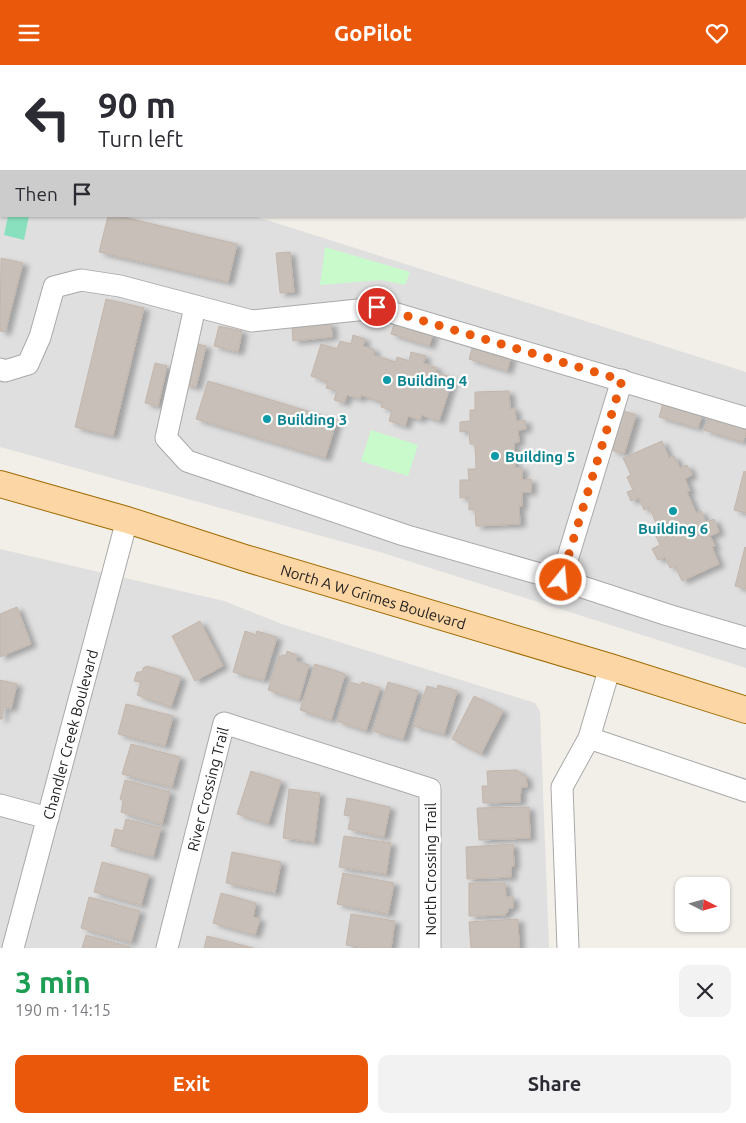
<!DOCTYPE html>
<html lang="en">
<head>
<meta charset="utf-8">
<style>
  :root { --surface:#fff; --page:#f2f2f3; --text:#2b2b33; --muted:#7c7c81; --accent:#ea580c }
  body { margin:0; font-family:Ubuntu,sans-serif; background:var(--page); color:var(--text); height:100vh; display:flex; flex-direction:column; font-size:19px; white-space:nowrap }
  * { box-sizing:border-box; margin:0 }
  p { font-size:16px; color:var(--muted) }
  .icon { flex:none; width:28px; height:28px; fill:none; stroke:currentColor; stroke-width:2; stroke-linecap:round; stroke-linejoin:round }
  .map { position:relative; height:883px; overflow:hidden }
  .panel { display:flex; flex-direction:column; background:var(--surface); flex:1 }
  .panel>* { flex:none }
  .hud { position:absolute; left:0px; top:0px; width:746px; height:152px; box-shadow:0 1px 4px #0004; background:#fff; color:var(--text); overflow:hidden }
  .needle { width:32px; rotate:96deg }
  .tools { position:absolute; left:675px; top:812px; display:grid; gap:10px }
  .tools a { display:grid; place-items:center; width:55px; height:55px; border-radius:10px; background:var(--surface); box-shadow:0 1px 4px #0004; font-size:25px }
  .pin { position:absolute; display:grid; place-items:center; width:42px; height:42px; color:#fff; margin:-21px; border:2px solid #fff; border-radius:50%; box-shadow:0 1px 5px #0007 }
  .me { position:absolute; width:55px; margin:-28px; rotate:17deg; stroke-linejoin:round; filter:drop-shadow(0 0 4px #0008) }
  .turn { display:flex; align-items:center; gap:18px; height:105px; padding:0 15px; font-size:22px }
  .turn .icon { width:65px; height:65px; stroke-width:2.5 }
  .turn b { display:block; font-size:35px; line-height:42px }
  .then { display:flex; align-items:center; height:48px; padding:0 15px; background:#0003; gap:10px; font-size:19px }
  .round { display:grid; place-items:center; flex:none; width:52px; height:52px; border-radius:10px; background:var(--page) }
  .headline { display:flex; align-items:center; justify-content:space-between; height:85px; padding:0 15px }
  h1 { font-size:30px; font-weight:600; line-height:38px; color:#1e9e55 }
  .cta { display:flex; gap:10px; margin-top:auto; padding:10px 15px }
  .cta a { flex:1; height:58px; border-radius:10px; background:var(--accent); color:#fff; font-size:20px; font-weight:600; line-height:58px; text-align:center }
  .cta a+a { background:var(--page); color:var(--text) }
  header { display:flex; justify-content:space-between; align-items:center; height:65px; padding:0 15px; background:var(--accent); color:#fff; font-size:22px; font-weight:600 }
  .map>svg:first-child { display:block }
  .residential { fill:#e0dfdf }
  .park { fill:#c8facc }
  .pitch { fill:#88e0be }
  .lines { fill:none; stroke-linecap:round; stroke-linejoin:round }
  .stream { stroke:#aad3df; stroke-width:5 }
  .building { fill:#c7bfb8; stroke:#c4b6ab; filter:url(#shadow) }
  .minor-casing { stroke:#a9a9a9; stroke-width:23 }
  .major-casing { stroke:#a06b00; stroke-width:28 }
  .minor { stroke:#fff; stroke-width:21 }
  .major { stroke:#fcd6a4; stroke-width:26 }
  .route { stroke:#ea580c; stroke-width:9; stroke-dasharray:0 16.2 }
  .culture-dot { fill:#0f9aa8; stroke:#fff; stroke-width:2 }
  .labels { text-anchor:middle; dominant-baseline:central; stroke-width:4.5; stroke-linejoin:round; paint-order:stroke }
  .culture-label { font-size:15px; font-weight:bold; fill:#0d838f; stroke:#fff; text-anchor:start }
  .street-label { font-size:15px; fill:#222; stroke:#fff }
</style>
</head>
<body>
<header><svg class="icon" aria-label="menu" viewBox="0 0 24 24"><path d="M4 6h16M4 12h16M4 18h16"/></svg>GoPilot<svg class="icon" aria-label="heart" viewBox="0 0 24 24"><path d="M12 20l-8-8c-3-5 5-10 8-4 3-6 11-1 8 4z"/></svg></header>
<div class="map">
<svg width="746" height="883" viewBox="0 0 746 883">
  <defs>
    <filter id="shadow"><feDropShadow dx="5.5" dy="3" stdDeviation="2.5" flood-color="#0004"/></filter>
  </defs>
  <rect width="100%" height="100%" fill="#f2efe9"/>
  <path class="residential" d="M0,70L1,71V151H254L746,307V603L383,488L0,382Z
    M0,484L224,536L282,559L535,638L540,647L549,883H0Z"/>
  <path class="park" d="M325,182L410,207L405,220L381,215L320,220Z
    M371,365L418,380L408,411L361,396Z"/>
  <path class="pitch" d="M8,151H29L24,175L4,170Z"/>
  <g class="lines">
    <path class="stream" d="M99,0L112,1
      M745,106H746"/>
  </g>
  <path class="building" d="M108,151H119L237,179L228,217L99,187Z
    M290,187L294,227L280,228L276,188Z
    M1,193L23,198L5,267L0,266Z
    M106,234L144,243L113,371L75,362Z
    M395,256L433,269L429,281L391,269Z
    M331,258L332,272L293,276L292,263Z
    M219,261L242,266L238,287L214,281Z
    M353,270L365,274L363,281L375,285L373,290L396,297L397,292L409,296L411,287L426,291L423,298L437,303L435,307L453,313L439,356L422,350L420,355L408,351L405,361L389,356L392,345L381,342L382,337L361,330L360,334L347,330L344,338L334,335L337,326L326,323L328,317L311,311L321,279L337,284L340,276L351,279Z
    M193,278L206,281L196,322L183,319Z
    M473,280L511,292L507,306L469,294Z
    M155,298L167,301L158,341L145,338Z
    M208,316L337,355L325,393L196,354Z
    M509,326L510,344L515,343L516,356L525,355L526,364L518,365L519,377L514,378L515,403L522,402V415L531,414V427H522V441H519L520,459L476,461L475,444L469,445V432L460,433V415H469L468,404H476L475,379H470L469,366L460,367V357L470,356V345H475V327Z
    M663,338L702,350L698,363L659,352Z
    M624,346L636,350L624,389L611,385Z
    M709,352L746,364V369L743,377L704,365Z
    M662,376L669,393L674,391L680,403L687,400L692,410L685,414L690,426L687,427L696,448L701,446L706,457L714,454L719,467L710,471L715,481L712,482L719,499L682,516L675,501L670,503L665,492L658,495L652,484L660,480L655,469L660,467L649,442L644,445L639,433L631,436L627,427L633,425L627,412L631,410L623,393Z
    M744,406L746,407V448L734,445Z
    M745,482L746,483V524L735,521Z
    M17,542L31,579L0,592V549Z
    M200,556L223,601L195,616L172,571Z
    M245,566L256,570L257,566L277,572L264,615L233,607Z
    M287,586L297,590L296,596L309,600L299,635L268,625L279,592L283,590H286Z
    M315,599L345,609L331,655L300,645Z
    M147,601L181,612L171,642L137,630L141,617L134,616L137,607H140L143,606V603Z
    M0,615L17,619L11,644L4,642L2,654H0Z
    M350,617L360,620L362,617L380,623L366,666L337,656Z
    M388,617L418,626L403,674L373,666Z
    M438,620L457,626L444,669L413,661L427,621L437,624Z
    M474,631L503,646L481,689L452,674Z
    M126,639L173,651L165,681L118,669Z
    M131,679L180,692L172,722L122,709Z
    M517,705L521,708V710L526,711L527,722H521L520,737L483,738L482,721H488L487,706Z
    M251,706L281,716L268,759L237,749Z
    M125,715L170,727L162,759L121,747L123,736L120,734Z
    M289,724L320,728L314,777L283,773Z
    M347,733L390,742L384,772L348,764L351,751L344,750Z
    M529,742L530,773L479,775L477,743Z
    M126,754L161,763L153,792L111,781L115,764L123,766Z
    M344,771L391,778L386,809L339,802Z
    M513,779L514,801L511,802V812L467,814L466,782Z
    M232,787L281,797L275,828L226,818Z
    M102,797L149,810L141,840L94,827Z
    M343,808L394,818L388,849L337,839Z
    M469,818H505L506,832H513V843H508V846L505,850L469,851Z
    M221,828L256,838L253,852L260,854L255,870L213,858Z
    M89,832L140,846L131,877L81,863Z
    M351,849L395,856L391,883H367L346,880Z
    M518,854L519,883H471L469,857Z
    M86,870L130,882V883H82Z
    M207,871L253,883H204Z"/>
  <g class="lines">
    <defs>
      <g id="minor">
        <path d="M195,242L166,373L187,396L404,470L561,515L668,550L746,573"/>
        <path d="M0,304L5,306L28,299L40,272L54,222L81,215L120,221L252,256L377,243L746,353"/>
        <path d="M561,515L622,315"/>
        <path d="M610,602L589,673L746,726"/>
        <path d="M0,740L48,753"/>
        <path id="s1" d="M13,883L127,455"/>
        <path id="s2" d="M167,883L224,658L430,724V883"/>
        <path d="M568,883L562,722L589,673"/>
      </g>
      <g id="major">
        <path id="s3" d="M0,419L127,455L245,493L610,602L746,645"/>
      </g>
    </defs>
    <use href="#minor" class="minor-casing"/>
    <use href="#major" class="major-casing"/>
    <use href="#minor" class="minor"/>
    <use href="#major" class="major"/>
  </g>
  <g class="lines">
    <path class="route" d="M377,242L622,315L561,515"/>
  </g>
  <g class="culture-dot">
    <circle cx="387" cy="315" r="5"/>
    <circle cx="267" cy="354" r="5"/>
    <circle cx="495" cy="391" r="5"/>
    <circle cx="673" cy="446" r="5"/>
  </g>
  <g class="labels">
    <g class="culture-label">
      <text x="397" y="315">Building 4</text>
      <text x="277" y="354">Building 3</text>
      <text x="505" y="391">Building 5</text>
      <text x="673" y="463" text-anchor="middle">Building 6</text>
    </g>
    <g class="street-label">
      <text stroke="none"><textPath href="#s3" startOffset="390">North A W Grimes Boulevard</textPath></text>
      <text stroke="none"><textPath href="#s1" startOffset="221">Chandler Creek Boulevard</textPath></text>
      <text stroke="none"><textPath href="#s2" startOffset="164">River Crossing Trail</textPath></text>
      <text transform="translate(430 804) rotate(-90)">North Crossing Trail</text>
    </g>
  </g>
</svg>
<div class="tools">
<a><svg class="needle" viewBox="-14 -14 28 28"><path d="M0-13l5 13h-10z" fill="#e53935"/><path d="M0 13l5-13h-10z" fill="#7c7c81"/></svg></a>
</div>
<div class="pin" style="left:377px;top:242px;background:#d93025"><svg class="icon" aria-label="arrive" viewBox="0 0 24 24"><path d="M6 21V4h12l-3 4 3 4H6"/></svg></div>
<svg class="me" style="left:561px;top:515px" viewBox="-20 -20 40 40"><circle r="17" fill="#ea580c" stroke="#fff" stroke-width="3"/><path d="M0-11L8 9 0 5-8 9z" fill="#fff"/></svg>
<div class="hud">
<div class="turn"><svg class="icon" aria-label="left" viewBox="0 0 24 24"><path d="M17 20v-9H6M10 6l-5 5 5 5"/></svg><div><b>90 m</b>Turn left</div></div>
<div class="then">Then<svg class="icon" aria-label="arrive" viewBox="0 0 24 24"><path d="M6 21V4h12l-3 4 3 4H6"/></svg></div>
</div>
</div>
<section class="panel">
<div class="headline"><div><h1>3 min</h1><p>190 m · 14:15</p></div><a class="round"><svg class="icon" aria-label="close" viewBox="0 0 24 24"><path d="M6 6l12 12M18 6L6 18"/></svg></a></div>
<div class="cta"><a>Exit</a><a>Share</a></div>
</section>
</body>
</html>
